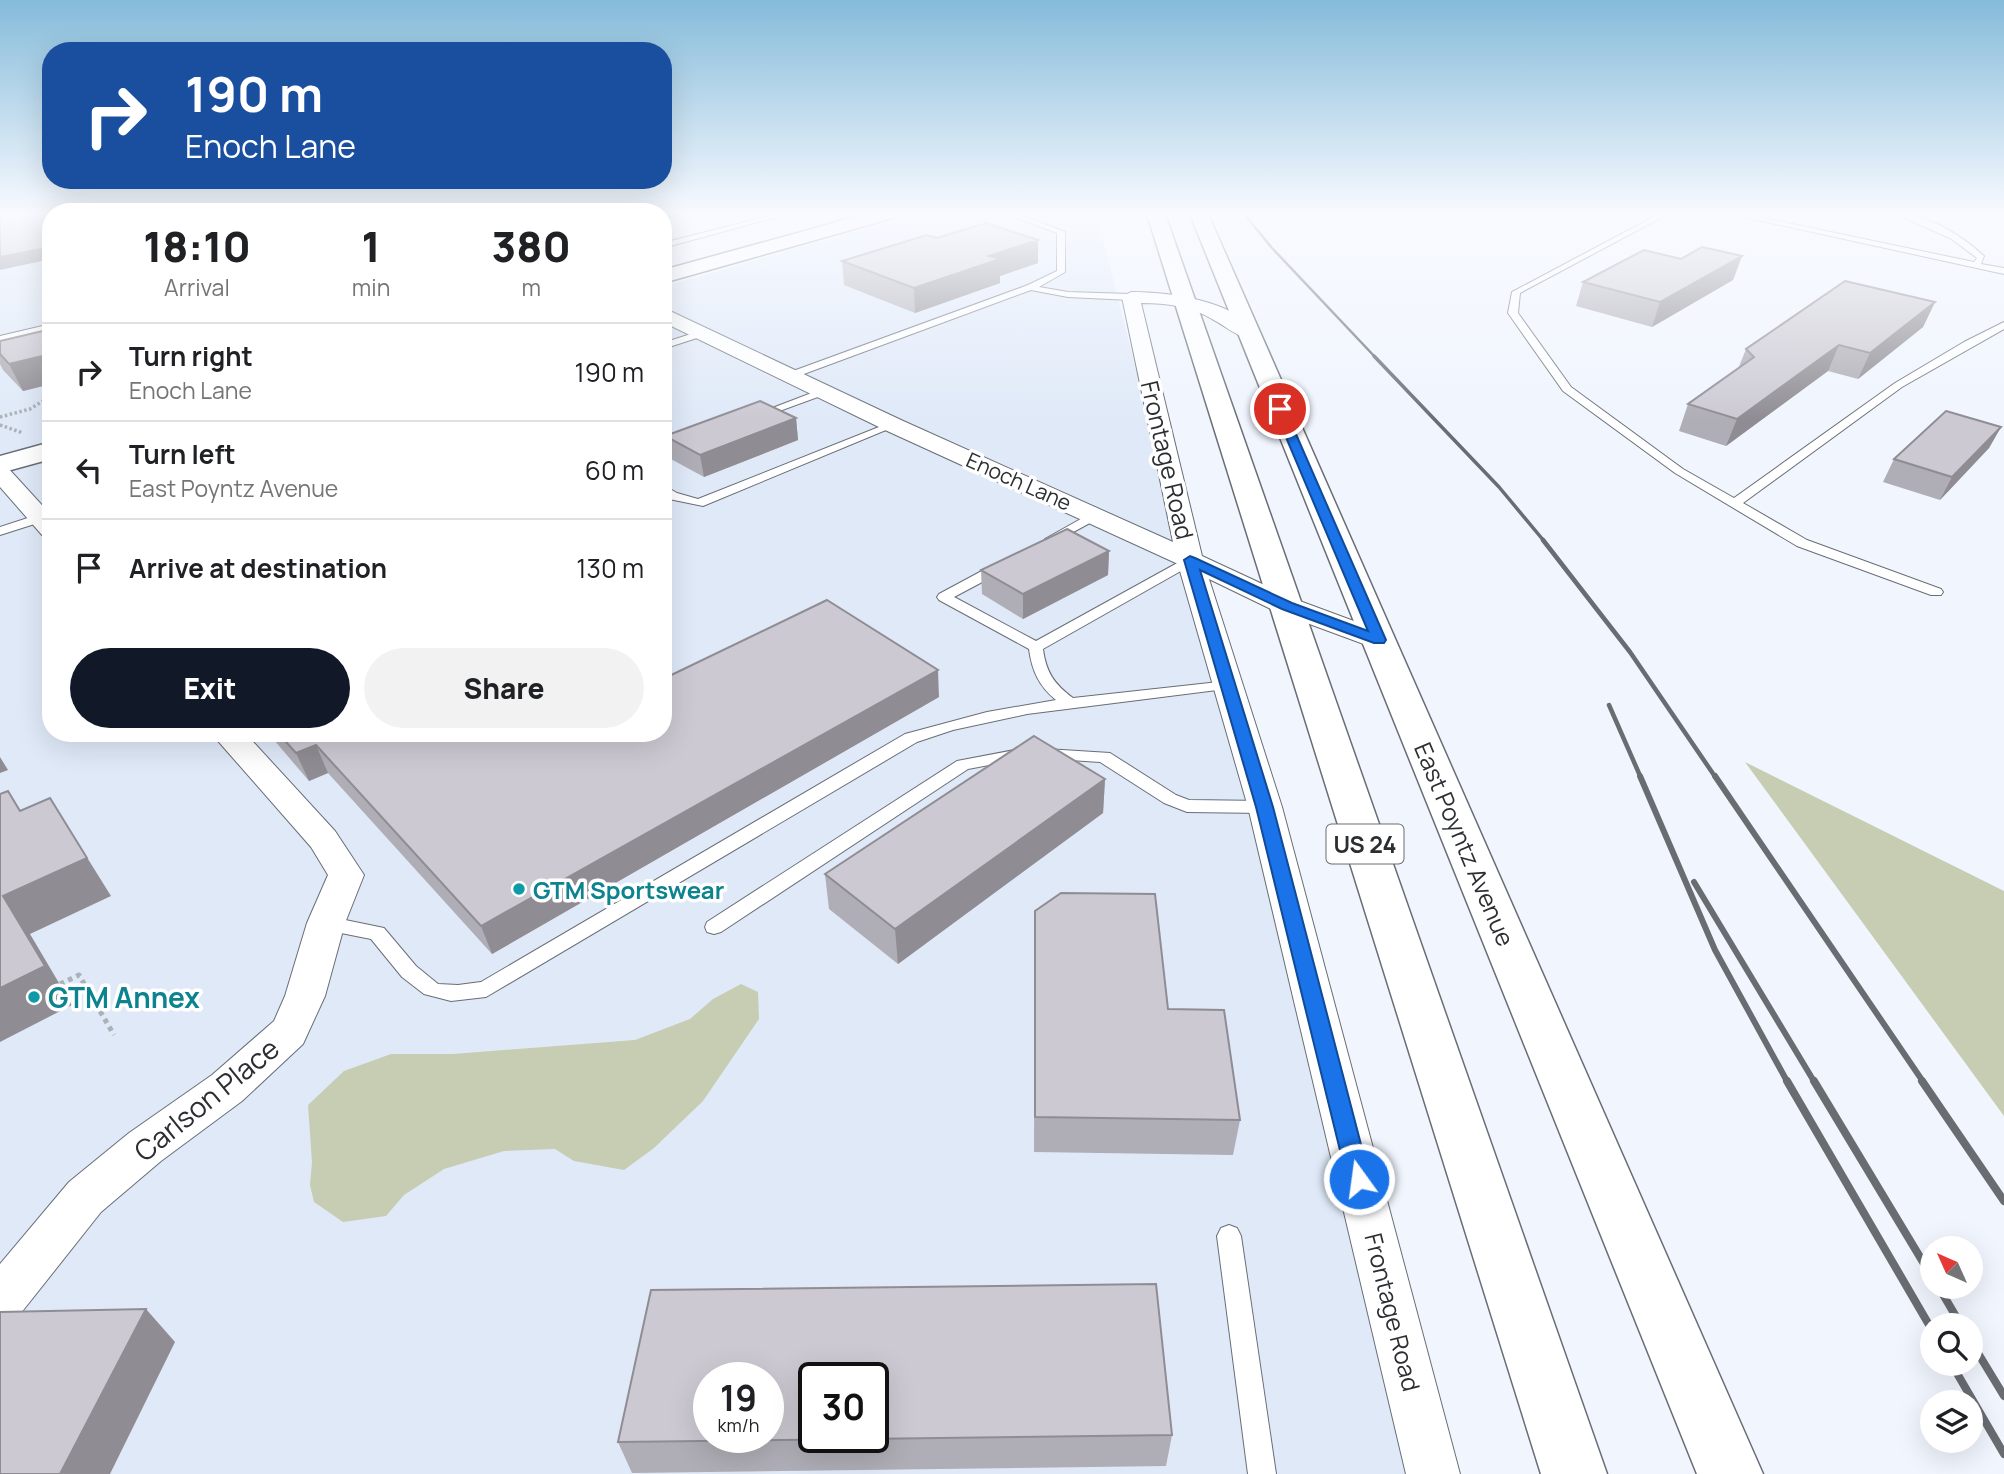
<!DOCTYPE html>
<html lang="en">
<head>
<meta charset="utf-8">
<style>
  :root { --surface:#fff; --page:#f2f2f2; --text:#202124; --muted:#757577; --line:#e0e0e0; --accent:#111827 }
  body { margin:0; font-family:Manrope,sans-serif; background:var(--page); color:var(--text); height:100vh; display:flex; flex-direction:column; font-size:26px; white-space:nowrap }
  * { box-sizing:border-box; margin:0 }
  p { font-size:23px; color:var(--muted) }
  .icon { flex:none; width:38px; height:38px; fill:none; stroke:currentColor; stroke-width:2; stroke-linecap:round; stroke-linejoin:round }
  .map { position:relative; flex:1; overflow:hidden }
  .sheet { position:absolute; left:42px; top:203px; width:630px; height:539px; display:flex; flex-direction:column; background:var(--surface); border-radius:28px; box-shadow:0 7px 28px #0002 }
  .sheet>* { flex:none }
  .top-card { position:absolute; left:42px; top:42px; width:630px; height:147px; border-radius:28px; box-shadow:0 7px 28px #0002; background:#1a4fa0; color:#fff; overflow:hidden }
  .needle { width:46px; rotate:315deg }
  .controls { position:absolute; left:1920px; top:1236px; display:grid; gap:14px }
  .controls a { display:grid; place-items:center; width:63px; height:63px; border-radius:50%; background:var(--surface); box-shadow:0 7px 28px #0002; font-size:35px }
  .speed { position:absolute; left:693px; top:1362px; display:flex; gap:14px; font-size:35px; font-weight:700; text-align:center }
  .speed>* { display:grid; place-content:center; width:91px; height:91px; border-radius:50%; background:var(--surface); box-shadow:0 7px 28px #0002; line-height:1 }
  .speed small { font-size:18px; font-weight:400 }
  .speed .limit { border:4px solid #111; border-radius:10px; background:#fff; color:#111 }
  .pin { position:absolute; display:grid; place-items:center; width:60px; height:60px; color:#fff; margin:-30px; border:4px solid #fff; border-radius:50%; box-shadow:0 2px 7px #0007 }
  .me { position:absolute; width:77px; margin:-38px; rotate:346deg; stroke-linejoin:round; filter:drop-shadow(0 0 5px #0008) }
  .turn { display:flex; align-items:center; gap:24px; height:147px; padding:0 28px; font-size:32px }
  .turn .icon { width:91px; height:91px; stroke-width:2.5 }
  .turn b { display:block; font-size:49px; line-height:60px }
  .eta { display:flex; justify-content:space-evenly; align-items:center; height:119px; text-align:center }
  .eta b { font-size:42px; font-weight:800; line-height:49px }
  .action { display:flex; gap:14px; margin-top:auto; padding:14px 28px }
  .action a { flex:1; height:80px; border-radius:42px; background:var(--accent); color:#fff; font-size:28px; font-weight:800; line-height:80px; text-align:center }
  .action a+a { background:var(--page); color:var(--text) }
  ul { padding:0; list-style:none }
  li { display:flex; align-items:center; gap:21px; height:98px; padding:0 28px; border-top:2px solid var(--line) }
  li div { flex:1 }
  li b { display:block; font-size:26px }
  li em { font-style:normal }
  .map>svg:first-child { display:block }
  .built { fill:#dfe9f8; fill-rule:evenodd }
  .green { fill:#c7cdb2 }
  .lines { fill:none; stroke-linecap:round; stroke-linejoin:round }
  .service-casing { stroke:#696e76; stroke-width:2 }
  .minor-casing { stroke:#696e76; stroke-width:2 }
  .secondary-casing { stroke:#696e76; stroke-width:3 }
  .trunk-casing { stroke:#696e76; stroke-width:3 }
  .path-far1 { stroke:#acb0b7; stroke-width:3.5; stroke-dasharray:2.5 2.5; stroke-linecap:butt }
  .path { stroke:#acb0b7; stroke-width:5; stroke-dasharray:4.5 4.5; stroke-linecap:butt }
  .service { fill:#fff; fill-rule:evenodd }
  .minor { fill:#fff; fill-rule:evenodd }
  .secondary { fill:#fff; fill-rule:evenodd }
  .trunk { fill:#fff; fill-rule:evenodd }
  .rail-far4 { stroke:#696c71; stroke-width:2.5 }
  .rail-far3 { stroke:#696c71; stroke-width:3.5 }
  .rail-far2 { stroke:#696c71; stroke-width:4.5 }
  .rail-far1 { stroke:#696c71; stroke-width:6 }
  .rail { stroke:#696c71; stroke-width:8 }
  .wall { fill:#afadb5 }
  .shaded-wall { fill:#8f8d93 }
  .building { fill:#ccc9d2; stroke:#8f8d93; stroke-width:2; fill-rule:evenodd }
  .route { fill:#1a73e8; stroke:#114b97; stroke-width:2 }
  .culture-dot { fill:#0f9aa8; stroke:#fff; stroke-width:2.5 }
  .labels { text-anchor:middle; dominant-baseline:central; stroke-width:7; stroke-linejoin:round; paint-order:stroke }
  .far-street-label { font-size:21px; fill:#2c2e31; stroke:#fff }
  .shield { fill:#fff; stroke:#6b6d6f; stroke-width:2 }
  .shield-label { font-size:23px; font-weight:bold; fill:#2c2e31 }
  .street-label { font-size:24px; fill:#2c2e31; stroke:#fff }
  .culture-label { font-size:24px; font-weight:bold; fill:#0d838f; stroke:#fff; text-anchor:start }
  .near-culture-label { font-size:28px; font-weight:bold; fill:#0d838f; stroke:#fff; text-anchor:start }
  .near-street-label { font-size:28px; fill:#2c2e31; stroke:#fff }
</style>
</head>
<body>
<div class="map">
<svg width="2004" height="1474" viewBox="0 0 2004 1474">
  <rect width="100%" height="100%" fill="#f0f5fe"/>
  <path class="built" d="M0,214H51V733H663V287L917,214H1082L1098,219L1415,1474H0ZM709,1377H768V1437H709ZM814,1377H873V1437H814Z"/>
  <path class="green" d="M1745,762L2004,891V1116Z
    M741,984L758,992L759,1019L703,1101L654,1148L624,1170L574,1161L555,1149L504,1151L444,1169L404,1195L386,1216L343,1222L314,1202L310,1185L312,1162L308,1105L344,1071L391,1054H453L635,1040L690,1019L713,999Z"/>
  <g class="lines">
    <defs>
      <path id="service" d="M776,214H788L663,248V243Z
        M1007,214H1018L1065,232V272L1039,287L1068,292L1131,294L1135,297L1131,300L1068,297L1031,290L793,378H785V374L1028,285L1057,271V233Z
        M1659,214H1668L1520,293L1518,313L1571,387L1683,469L1734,498L1895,383L1964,342L2004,322V329L1902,387L1743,503L1807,540L1941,589L1943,592L1941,595H1931L1797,546L1675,473L1563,391L1508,313L1512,292Z
        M1730,214H1744L1974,262L1977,258L1950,238L1895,214C1926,212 1962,236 1984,256L1981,264L2004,268V274Z
        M51,324V330L0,342V336Z
        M703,330L708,333L706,335L663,349V343Z
        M822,389L827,392L826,394L763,417L754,415Z
        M889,423L898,425L703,506L669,499L663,495V485L677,493L698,499Z
        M1095,511L1099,512V518L1055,542L1051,543L1045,539Z
        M40,514L44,515V521L0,535V527Z
        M1190,556L1195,557V563L1043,649C1046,672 1054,684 1073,698L1228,681L1233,682L1235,685L1233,688L1027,714L953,730L917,742L486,997L451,1001L424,994L402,977L371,939L326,930L319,928L317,923L319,918L326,916L384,928L416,966L438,984L458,985L481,982L905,734L987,712L1056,700C1039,686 1032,671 1029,649L939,600L937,597L939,594L993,565H1003V571L954,597L1036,641Z
        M1020,749L1026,750L1028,754L1026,758L968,769L721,932L714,934L707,932L705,927L707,922L957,761Z
        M1046,749L1110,753L1176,795L1189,800L1265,801L1273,807L1265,813L1187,812L1164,803L1100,762L1040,758L1038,754L1040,750Z
        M1229,1225L1237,1228L1241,1236L1276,1474H1248L1217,1236L1221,1228Z"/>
      <path id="minor" d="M1131,292C1169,292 1232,300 1257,332L1247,338C1234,335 1224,325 1212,319C1190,306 1167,303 1141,303L1202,556L1297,600L1389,634L1393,640L1389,646L1379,649L1369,646L1277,612L1209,579L1282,807L1460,1474H1406L1248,807L1178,564L885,430L663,322V310L670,311L901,420L1173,542L1122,297Z
        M0,466L8,468L51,515V537L42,535L0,487Z
        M211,733H245L335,831L364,875L345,923L325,996L303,1044L242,1101L161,1161L101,1212L17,1318L0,1325V1264L69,1182L129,1133L212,1075L274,1021L285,996L307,923L328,875L311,847Z"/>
      <path id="secondary" d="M866,214H895L893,218L663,283V270Z
        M51,442V459L0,473V456Z"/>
      <path id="trunk" d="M1147,214H1165L1607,1474H1541Z
        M1190,214H1208L1763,1474H1697Z"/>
    </defs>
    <use href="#service" class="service-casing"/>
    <use href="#minor" class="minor-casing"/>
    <use href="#secondary" class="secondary-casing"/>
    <use href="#trunk" class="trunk-casing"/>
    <path class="path-far1" d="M0,417L30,409L51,396
      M0,425L23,433"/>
    <path class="path" d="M60,984L79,975L114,1035"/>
    <use href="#service" class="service"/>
    <use href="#minor" class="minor"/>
    <use href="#secondary" class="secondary"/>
    <use href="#trunk" class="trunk"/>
    <path class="rail-far4" d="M1244,214L1272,248L1376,358"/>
    <path class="rail-far3" d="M1374,356L1499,487L1544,541"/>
    <path class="rail-far2" d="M1543,540L1630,652L1716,778
      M1609,705L1641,778"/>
    <path class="rail-far1" d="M1640,776L1715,950L1788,1083
      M1715,776L1924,1083
      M1694,882L1815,1083"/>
    <path class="rail" d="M1787,1081L1932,1330
      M1814,1081L1932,1277
      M1922,1081L2004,1201
      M1938,1286L1961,1325
      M1970,1340L2004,1396
      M1951,1363L2004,1454"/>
  </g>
  <path class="wall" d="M937,238L1038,263L1000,276V283L915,313L844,285L842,261Z
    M1742,256L1733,280L1652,327L1576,306L1583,282L1681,259Z
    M1935,302L1923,327L1858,379L1828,371L1726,446L1679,431L1688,404L1738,369L1746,349Z
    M51,329V384L23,391L3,370L0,364V341Z
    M796,418L798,440L704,477L669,458L665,436Z
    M2001,427L1989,448L1940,500L1883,482L1894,459Z
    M1109,551L1108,575L1023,619L982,594L981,570Z
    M939,697L492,954L328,773L309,781L268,733H663Z
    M1105,779L1103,813L898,964L829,909L825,874Z
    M1035,911L1168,1009L1240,1120L1233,1155L1034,1152Z
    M1172,1435L1166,1466L632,1473L618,1442Z"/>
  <path class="shaded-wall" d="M663,214H682L663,219Z
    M1038,240V263L1000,276V283L915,313L914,288L989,256Z
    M51,247V259L0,270V257Z
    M1742,256L1733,280L1652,327L1660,302Z
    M1935,302L1923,327L1858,379L1870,353Z
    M1839,345L1828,371L1726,446L1737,419Z
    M51,354V384L23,391L9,364Z
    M796,418L798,440L704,477L700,455Z
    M2001,427L1989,448L1940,500L1952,477Z
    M1109,551L1108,575L1023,619V594Z
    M938,670L939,697L492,954L481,926Z
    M316,745L328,773L309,781L296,753Z
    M0,757L8,770L0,773Z
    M1105,779L1103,813L898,964L895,929Z
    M50,798L111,896L30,934L72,1005L0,1042V988L3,896Z
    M146,1309L175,1342L110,1474H60Z"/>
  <path class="building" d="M0,214H43L51,219V247L0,257Z
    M986,223L1038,240L989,256L1000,259L914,288L842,261L927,235L937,238Z
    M1702,247L1742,256L1660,302L1583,282L1644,250L1681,259Z
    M1845,281L1935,302L1870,353L1839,345L1737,419L1688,404L1754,357L1746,349Z
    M51,329V354L9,364L0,354V341Z
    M760,401L796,418L700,455L665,436Z
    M1946,411L2001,427L1952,477L1894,459Z
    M1067,529L1109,551L1023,594L981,570Z
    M827,600L938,670L481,926L316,745L296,753L278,733H663V679Z
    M1034,736L1105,779L895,929L825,874Z
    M8,791L20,811L50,798L87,858L3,896L45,966L0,988V794Z
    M1061,893L1155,894L1168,1009L1224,1010L1240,1120L1035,1117V911Z
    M1156,1284L1172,1435L618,1442L651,1290ZM709,1377H768V1437H709ZM814,1377H873V1437H814Z
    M146,1309L60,1474H0V1312Z"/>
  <linearGradient id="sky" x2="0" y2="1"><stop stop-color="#85bbda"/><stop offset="0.51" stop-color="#f8faff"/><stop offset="1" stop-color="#f8faff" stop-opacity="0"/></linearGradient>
  <rect width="2004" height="420" fill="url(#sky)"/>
  <path class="route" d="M1280,406L1285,409L1386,640L1384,643H1374L1282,609L1200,570L1273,807L1370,1179L1367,1186L1359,1189L1351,1186L1347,1179L1256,807L1184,560L1190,556L1195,558L1292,603L1368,631L1274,409Z"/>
  <g class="culture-dot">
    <circle cx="519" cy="889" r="7"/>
    <circle cx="34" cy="997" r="7"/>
  </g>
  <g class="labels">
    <g class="far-street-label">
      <text transform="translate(1019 481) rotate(24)">Enoch Lane</text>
    </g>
    <rect class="shield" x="1326.5" y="824.5" width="77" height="39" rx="5"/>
    <g class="shield-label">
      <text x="1365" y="844">US 24</text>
    </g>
    <g class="street-label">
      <text transform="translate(1168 460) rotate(77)">Frontage Road</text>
      <text transform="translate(1465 844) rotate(67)">East Poyntz Avenue</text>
      <text transform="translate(1393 1312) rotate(76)">Frontage Road</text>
    </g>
    <g class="culture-label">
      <text x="533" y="889">GTM Sportswear</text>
    </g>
    <g class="near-culture-label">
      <text x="48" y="997">GTM Annex</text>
    </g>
    <g class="near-street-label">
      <text transform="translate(206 1099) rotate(-39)">Carlson Place</text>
    </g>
  </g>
</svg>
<div class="controls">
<a><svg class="needle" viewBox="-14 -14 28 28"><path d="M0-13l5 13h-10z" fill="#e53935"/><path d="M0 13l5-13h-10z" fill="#757577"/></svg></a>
<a><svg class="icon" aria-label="search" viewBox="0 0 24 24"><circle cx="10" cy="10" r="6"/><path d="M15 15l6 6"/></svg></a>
<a><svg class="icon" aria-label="layers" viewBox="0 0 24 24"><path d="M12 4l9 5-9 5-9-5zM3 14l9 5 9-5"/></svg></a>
</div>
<div class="speed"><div>19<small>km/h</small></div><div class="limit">30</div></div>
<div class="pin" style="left:1280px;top:409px;background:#d93025"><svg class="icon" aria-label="arrive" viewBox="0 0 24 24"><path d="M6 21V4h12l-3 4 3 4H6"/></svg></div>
<svg class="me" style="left:1359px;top:1179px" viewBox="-20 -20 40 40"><circle r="17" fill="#1a73e8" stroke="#fff" stroke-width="3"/><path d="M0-11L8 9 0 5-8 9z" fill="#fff"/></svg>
<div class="top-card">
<div class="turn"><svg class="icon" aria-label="right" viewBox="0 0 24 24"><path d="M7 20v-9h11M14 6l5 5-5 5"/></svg><div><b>190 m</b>Enoch Lane</div></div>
</div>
<section class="sheet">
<div class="eta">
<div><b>18:10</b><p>Arrival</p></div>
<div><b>1</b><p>min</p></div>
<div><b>380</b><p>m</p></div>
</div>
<ul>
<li><svg class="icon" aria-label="right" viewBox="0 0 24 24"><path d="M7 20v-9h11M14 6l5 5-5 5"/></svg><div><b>Turn right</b><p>Enoch Lane</p></div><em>190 m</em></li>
<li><svg class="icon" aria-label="left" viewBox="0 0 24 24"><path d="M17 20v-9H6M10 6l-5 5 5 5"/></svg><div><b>Turn left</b><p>East Poyntz Avenue</p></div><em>60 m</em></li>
<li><svg class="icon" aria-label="arrive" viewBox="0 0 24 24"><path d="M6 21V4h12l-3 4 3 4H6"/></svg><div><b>Arrive at destination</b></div><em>130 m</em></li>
</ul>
<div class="action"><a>Exit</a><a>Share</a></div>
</section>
</div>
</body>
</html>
